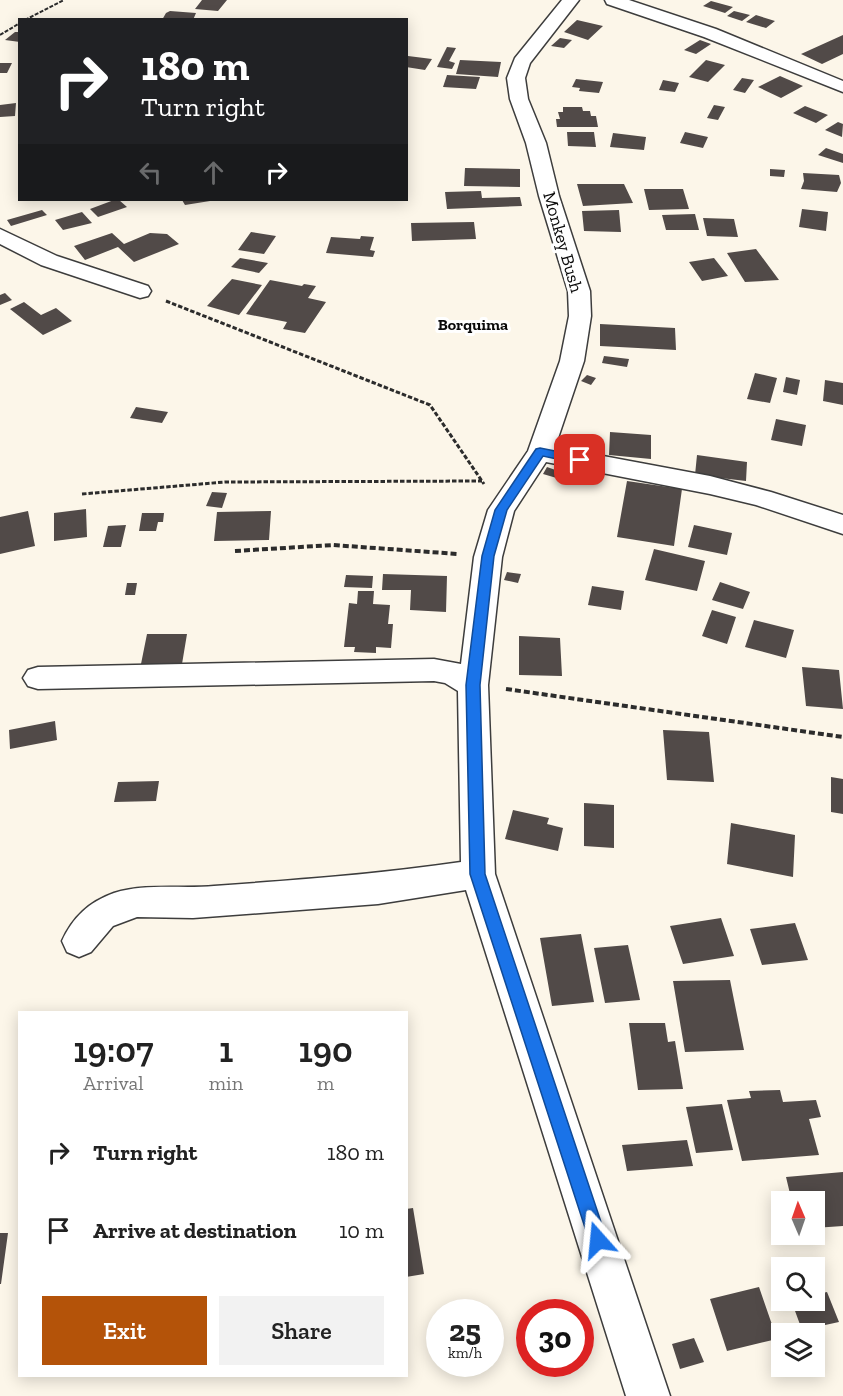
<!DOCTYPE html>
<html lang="en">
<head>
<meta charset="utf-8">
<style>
  :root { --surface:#fff; --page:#f2f2f2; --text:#222; --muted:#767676; --accent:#b45309 }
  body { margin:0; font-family:"Zilla Slab",serif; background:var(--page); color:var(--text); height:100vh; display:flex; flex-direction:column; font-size:22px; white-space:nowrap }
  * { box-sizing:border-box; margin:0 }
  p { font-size:20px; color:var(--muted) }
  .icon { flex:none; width:33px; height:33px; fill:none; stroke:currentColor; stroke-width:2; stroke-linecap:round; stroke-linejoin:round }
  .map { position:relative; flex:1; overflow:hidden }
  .sheet { position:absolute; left:18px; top:1011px; width:390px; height:366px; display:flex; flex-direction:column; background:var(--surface); border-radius:0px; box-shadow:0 3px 15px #0003 }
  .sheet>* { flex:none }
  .banner { position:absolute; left:18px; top:18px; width:390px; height:183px; border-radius:0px; box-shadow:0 3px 15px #0003; background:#202124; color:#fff; overflow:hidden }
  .needle { width:39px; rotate:358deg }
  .controls { position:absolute; left:771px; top:1191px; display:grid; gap:12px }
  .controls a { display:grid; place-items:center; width:54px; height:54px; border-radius:0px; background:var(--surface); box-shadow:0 3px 15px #0003; font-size:30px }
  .speed { position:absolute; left:426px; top:1299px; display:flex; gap:12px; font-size:30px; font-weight:700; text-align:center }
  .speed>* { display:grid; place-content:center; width:78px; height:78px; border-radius:50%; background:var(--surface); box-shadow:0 3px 15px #0003; line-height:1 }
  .speed small { font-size:15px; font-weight:400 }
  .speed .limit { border:9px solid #d22; background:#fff; color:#111 }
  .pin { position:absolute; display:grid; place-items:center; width:51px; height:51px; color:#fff; margin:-26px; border-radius:12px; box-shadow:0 3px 9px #0006 }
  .me { position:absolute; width:66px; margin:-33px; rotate:342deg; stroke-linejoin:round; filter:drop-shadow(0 0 4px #0008) }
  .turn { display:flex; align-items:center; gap:21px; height:126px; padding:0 24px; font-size:27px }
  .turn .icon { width:78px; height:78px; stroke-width:2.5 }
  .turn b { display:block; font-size:42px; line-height:51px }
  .lanes { display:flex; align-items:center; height:57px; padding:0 24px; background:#0003; justify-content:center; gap:30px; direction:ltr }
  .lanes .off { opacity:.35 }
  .eta { display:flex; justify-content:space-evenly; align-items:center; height:102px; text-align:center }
  .eta b { font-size:36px; font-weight:600; line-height:42px }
  .primary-button { display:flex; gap:12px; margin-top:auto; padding:12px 24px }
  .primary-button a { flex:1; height:69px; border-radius:0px; background:var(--accent); color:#fff; font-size:24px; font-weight:600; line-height:69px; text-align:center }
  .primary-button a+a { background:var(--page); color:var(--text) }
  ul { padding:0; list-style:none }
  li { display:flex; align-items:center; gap:18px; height:78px; padding:0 24px }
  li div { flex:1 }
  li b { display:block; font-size:22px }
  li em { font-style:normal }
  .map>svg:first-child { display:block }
  .building { fill:#514a48 }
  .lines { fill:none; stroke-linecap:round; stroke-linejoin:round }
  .minor-casing { stroke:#3d3d3d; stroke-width:3 }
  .path-far2 { stroke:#2c2c2c; stroke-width:2; stroke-dasharray:4 1.5; stroke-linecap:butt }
  .path-far1 { stroke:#2c2c2c; stroke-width:3; stroke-dasharray:4.5 2; stroke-linecap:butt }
  .path { stroke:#2c2c2c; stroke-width:4; stroke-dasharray:6 3; stroke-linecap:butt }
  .minor { fill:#fff; fill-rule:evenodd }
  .route { fill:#1a73e8; stroke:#114b97; stroke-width:1.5 }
  .labels { text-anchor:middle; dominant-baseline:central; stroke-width:6; stroke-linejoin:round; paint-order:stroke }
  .far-neighbourhood-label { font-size:16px; font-weight:bold; fill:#0a0a0a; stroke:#fff }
  .street-label { font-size:18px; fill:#0a0a0a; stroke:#fff }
</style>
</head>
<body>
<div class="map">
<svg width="843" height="1396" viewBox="0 0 843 1396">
  <rect width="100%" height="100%" fill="#fcf6e9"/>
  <path class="building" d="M202,0H227L218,11L195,9Z
    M711,1L733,7L725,13L703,6Z
    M170,11L196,13L193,20H162L166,13Z
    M734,11L750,15L742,21L727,16Z
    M756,15L775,21L766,28L746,22Z
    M577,20L603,26L588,40L564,32Z
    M15,32H20V42L5,40Z
    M843,35V54L822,64L801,54Z
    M560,38L572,40L564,48L551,46Z
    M700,40L711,44L696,54L684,50Z
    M447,47L456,48L449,61L455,63L452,69L437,67Z
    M408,56L432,59L425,70L406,67Z
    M460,60L501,62L498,77L456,74Z
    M706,60L725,65L708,82L689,77Z
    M0,63H12L7,73H0Z
    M447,75L480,77L476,89L443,87Z
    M780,76L803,86L781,98L758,87Z
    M742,78L754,80L745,93L733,90Z
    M576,79L603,82L599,93L579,91L580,88L572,87Z
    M663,80L679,83L675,92L659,90Z
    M16,103L15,116L0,117V105Z
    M714,105L725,107L718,120L707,118Z
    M805,106L828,115L816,123L793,113Z
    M563,107H582L583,111H590L591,116H596L598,127H557L556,119H560L558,112H563Z
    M838,122L843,124L842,137L825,130Z
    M567,132H594L596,147L568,146Z
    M685,132L708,137L703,148L680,143Z
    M613,133L646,137L644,150L610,147Z
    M826,148L843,154V163L818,155Z
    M465,168L520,169V187L464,186Z
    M770,169L785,170L784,177L770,176Z
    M803,173L839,175L841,183L837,192L801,189L804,181Z
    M577,184H624L633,203L583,206Z
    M644,189H683L689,209L649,210Z
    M481,191L482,198L520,197L522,206L447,209L445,192Z
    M114,200H119L127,207L98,217L90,209Z
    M182,200H210V201L185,205Z
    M802,209L828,212L826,231L799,227Z
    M42,210L47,215L11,226L7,220Z
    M619,210L621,232L584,231L582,211Z
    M82,212L92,223L63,230L55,220Z
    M695,214L699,230H666L662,215Z
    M703,218L734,219L738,237L707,236Z
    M474,222L476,239L412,241L411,223Z
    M251,232L276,236L264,254L238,250Z
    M112,233L124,244L150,233L167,234L179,244L134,262L118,247L85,260L74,246Z
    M361,236L374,237L370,250L375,251L373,257L326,253L331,237L360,239Z
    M756,249L779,280L745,282L727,253Z
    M240,258L268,263L259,273L231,267Z
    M714,258L728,276L702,281L689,262Z
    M232,279L262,285L239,315L207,306Z
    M270,280L302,286L304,284L316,286L308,298L326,302L305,333L283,329L287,322L246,314Z
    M5,293L12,300L0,305V295Z
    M24,302L41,315L56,308L72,321L43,335L10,309Z
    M600,324L675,328L676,350L600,346Z
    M604,356L629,359L627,367L602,363Z
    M755,373L777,378L770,403L747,399Z
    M587,375L596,378L591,385L581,381Z
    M786,377L800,380L797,395L783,392Z
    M825,380L843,383V405L823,401Z
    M136,407L168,412L162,423L130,418Z
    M776,419L806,425L802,446L771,440Z
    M610,432L651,435V459L609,455Z
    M697,455L747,462L746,481L695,475Z
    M547,467L564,473L560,479L543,474Z
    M627,481L682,489L674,546L617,537Z
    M212,492L227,493L222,508L206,506Z
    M86,509L87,537L54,541V513Z
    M28,511L35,546L0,554V517Z
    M271,511L269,540L214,541L217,512Z
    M142,513H164L163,522H158L156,531H139Z
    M126,525L121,547H103L108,526Z
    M694,525L732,533L727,555L688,547Z
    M654,549L705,561L697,591L645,580Z
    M507,572L521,574L518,583L504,580Z
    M383,574L447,576L446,612L410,610L411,590H382Z
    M346,575L373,576L372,588L344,587Z
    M720,582L750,592L743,609L712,600Z
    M127,583H137L135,595H125Z
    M592,586L624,591L621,610L588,605Z
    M358,591H374L373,604L390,605L388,624H393L391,648L376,647V653L354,652L355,647H344L349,603L357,604Z
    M712,610L736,617L727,644L702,636Z
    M754,620L794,630L786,658L745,647Z
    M147,634H187L182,664H141Z
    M519,636L560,638L562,676L519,675Z
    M802,667L839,670L843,709L806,706Z
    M55,721L57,740L10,749L9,730Z
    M663,730L709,732L714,782L667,780Z
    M831,777L843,779V814L831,812Z
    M159,781L156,801L114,802L118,782Z
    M584,803L614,805V848L584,846Z
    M513,810L549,818L547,824L563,828L558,851L505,839Z
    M731,823L795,835L793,877L727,864Z
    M721,918L734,956L683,964L670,926Z
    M795,923L808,960L762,965L750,929Z
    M581,934L594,1002L552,1006L540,938Z
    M628,945L640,1000L605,1003L594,948Z
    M730,980L744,1050L685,1052L673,981Z
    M629,1023H665L668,1042L675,1041L683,1089L638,1090Z
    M780,1090L783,1102L816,1100L821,1117L809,1119L819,1155L742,1161L727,1100L751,1098L749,1091Z
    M722,1104L733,1150L696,1153L686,1107Z
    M687,1140L693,1166L627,1171L622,1145Z
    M843,1172V1226L814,1228V1202H792L786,1177Z
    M413,1208L424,1274L406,1277V1209Z
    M0,1233H8L1,1284H0Z
    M759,1287L777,1339L727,1351L710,1299Z
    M827,1292L839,1322L802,1330L791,1300H814V1295Z
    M694,1338L704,1362L680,1369L672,1344Z"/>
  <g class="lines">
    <defs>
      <path id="minor" d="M562,0H579L530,63L525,78L528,99L546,143L559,196L590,291L591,316L584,361L555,447L710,476L771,492L843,515V534L756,505L710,494L546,462L514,511L502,557L488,685L495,874L670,1396H626L466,890L378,904L193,918L137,917L113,926L91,952L79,957L67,952L62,941C73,917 89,902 114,893C146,883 181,889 214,886C297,880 379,874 461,862L458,691L445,683L434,681L38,689L28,686L23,678L28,670L38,667L434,659L461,664L474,557L488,510L528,451L560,361L569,316L568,291L539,196L526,143L510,99L507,78L515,58Z
        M605,0H629L716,29L843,81V92L704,37L607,4Z
        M0,229L57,256L148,286L151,291L148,296L140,298L41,265L0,244Z"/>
    </defs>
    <use href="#minor" class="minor-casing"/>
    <path class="path-far2" d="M25,20L64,0
      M0,35L20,23"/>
    <path class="path-far1" d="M166,301L430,405L484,484
      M82,494L225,482L482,481"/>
    <path class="path" d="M235,551L333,545L458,554
      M506,689L843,737"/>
    <use href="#minor" class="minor"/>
  </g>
  <path class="route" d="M540,448L580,456L586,460L580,464L543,456L507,510L494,556L480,685L485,874L607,1240L605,1246L598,1249L592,1246L589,1240L470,874L466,685L482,556L495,510L536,449Z"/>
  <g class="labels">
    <g class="far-neighbourhood-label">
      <text x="473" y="324">Borquima</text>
    </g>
    <g class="street-label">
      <text transform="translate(563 242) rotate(74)">Monkey Bush</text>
    </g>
  </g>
</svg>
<div class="controls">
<a><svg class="needle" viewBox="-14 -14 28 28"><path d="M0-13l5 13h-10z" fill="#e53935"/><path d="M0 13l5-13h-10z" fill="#767676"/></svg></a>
<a><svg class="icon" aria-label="search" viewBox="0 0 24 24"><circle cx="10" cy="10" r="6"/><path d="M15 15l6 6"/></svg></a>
<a><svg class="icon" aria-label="layers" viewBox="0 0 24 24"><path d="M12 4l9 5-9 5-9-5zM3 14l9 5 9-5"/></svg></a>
</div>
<div class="speed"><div>25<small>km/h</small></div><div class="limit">30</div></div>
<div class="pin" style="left:580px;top:460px;background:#d93025"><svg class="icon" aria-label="arrive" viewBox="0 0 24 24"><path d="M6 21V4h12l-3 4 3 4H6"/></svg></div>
<svg class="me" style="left:598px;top:1240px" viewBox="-20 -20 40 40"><path d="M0-17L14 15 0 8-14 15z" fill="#1a73e8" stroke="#fff" stroke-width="4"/></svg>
<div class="banner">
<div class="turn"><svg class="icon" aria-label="right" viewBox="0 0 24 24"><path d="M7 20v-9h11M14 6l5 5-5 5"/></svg><div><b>180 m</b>Turn right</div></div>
<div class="lanes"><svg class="icon off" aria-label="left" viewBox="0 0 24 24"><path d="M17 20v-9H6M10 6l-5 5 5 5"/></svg><svg class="icon off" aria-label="ahead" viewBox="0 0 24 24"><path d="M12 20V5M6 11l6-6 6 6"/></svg><svg class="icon" aria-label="right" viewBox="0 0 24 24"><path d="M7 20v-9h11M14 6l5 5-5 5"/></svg></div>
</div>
<section class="sheet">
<div class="eta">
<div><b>19:07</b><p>Arrival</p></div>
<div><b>1</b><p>min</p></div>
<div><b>190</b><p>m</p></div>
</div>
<ul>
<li><svg class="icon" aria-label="right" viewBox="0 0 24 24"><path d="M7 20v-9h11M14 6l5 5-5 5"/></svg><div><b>Turn right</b></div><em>180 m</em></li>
<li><svg class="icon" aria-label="arrive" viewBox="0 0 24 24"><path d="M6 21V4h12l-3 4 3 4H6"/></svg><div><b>Arrive at destination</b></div><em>10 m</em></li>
</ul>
<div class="primary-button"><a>Exit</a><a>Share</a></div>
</section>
</div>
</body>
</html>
